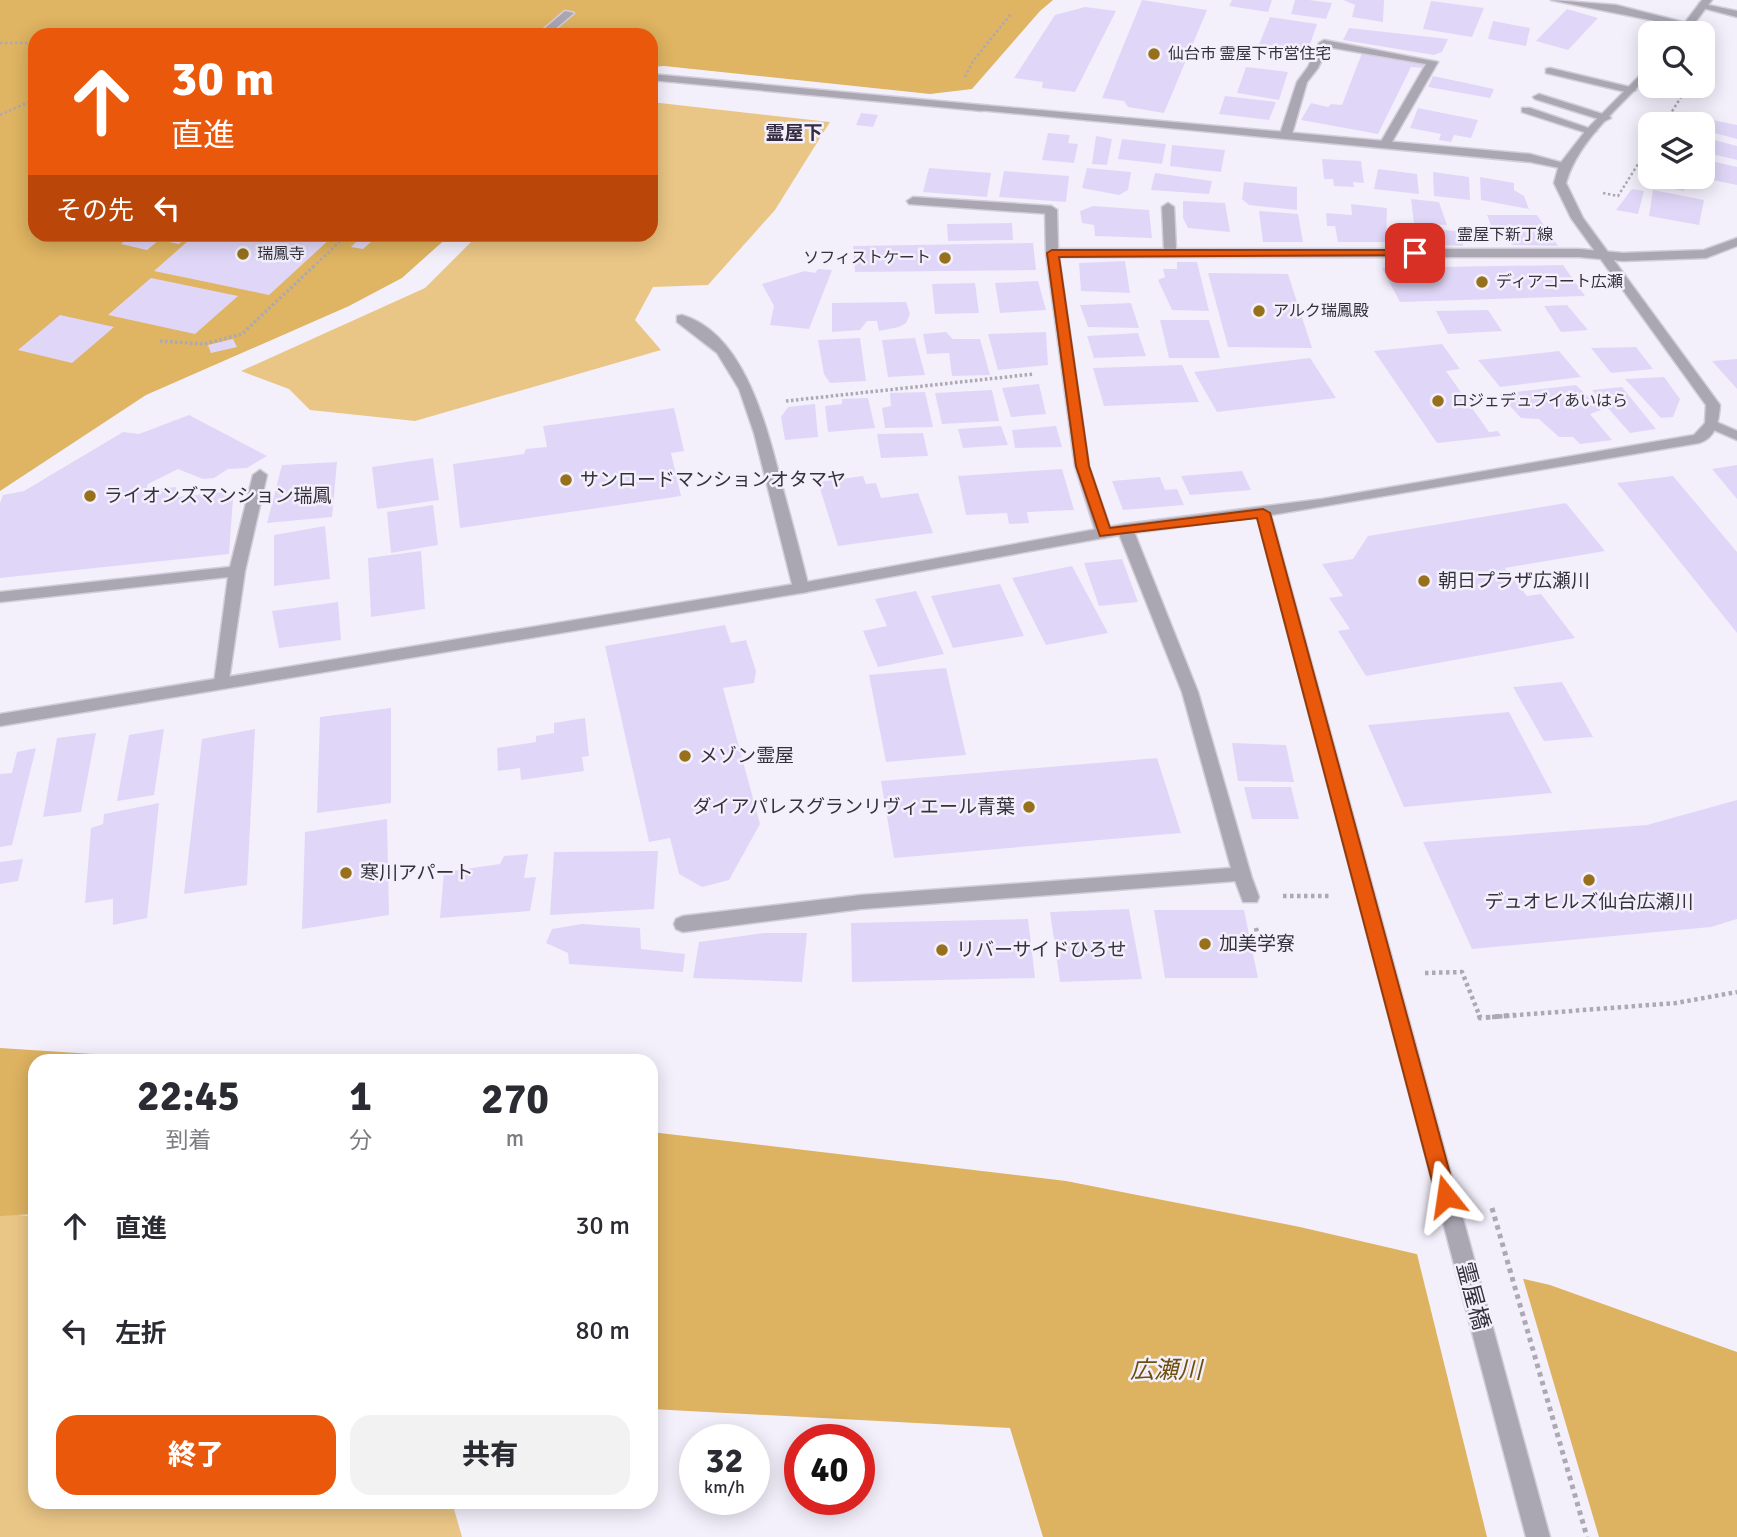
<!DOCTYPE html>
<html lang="ja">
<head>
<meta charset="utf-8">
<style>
  :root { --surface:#fff; --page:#f2f2f3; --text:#2b2b33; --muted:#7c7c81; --accent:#ea580c }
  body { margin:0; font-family:Signika,"Noto Sans JP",sans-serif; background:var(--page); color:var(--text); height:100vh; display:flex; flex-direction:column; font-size:26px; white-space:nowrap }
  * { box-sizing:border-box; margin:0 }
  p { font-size:23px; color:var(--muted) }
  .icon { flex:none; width:38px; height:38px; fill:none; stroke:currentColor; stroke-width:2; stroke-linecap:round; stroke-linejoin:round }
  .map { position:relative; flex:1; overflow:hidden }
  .panel { position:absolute; left:28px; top:1054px; width:630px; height:455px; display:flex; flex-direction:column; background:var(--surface); border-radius:21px; box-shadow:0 4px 18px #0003 }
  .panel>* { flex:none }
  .guide { position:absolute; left:28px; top:28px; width:630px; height:214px; border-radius:21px; box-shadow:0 4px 18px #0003; background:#ea580c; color:#fff; overflow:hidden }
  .tools { position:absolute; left:1638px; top:21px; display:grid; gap:14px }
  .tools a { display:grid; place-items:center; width:77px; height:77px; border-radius:14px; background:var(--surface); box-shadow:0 4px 18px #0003; font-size:35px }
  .speed { position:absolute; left:679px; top:1424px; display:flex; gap:14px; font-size:35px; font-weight:700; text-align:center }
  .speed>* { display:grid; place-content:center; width:91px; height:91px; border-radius:50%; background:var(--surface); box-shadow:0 4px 18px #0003; line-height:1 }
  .speed small { font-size:18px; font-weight:400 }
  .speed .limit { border:10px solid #d22; background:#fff; color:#111 }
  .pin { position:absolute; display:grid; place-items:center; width:60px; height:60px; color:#fff; margin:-30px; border-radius:14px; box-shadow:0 4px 10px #0006 }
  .me { position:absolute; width:77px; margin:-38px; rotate:345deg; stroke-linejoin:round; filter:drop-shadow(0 0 5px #0008) }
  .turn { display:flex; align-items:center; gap:24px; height:147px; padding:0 28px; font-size:32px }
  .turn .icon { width:91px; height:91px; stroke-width:2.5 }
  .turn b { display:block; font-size:49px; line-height:60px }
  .then { display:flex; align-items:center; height:66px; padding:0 28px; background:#0003; gap:14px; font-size:26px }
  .eta { display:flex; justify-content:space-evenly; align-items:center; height:119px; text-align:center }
  .eta b { font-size:42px; font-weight:800; line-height:49px }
  .button { display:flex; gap:14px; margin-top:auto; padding:14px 28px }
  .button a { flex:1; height:80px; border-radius:21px; background:var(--accent); color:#fff; font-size:28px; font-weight:800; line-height:80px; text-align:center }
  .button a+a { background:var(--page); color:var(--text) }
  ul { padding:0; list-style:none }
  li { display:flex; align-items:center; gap:21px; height:105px; padding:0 28px }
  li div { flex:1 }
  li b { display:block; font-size:26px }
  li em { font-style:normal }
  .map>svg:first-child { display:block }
  .green { fill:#eac686 }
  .forest { fill:#dfb462 }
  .water { fill:#ddb261 }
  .pier { fill:#f3f0fc }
  .building { fill:#e0d7f8 }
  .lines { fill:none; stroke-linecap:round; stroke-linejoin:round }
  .service-casing { stroke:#d1ceda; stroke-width:3 }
  .minor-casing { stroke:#d1ceda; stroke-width:3 }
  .tertiary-casing { stroke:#d1ceda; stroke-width:3 }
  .path-far3 { stroke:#aca9b5; stroke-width:2.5; stroke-dasharray:2.5 2.5; stroke-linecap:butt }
  .path-far2 { stroke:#aca9b5; stroke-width:3.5; stroke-dasharray:2.5 2.5; stroke-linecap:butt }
  .path-far1 { stroke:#aca9b5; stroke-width:4.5; stroke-dasharray:3.5 3.5; stroke-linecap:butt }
  .path { stroke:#aca9b5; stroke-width:5; stroke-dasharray:4.5 4.5; stroke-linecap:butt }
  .service { fill:#aaa7b3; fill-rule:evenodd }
  .minor { fill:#aaa7b3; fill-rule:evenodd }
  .tertiary { fill:#aaa7b3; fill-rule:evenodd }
  .route { fill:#ea580c; stroke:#983908; stroke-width:2 }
  .poi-dot { fill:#97701b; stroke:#f3f0fc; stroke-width:2.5 }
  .labels { text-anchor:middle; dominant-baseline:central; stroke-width:5; stroke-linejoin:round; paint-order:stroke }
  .far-poi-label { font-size:16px; fill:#35323d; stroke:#f3f0fc; text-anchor:start }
  .far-street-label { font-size:16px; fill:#35323d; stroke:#f3f0fc }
  .far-quarter-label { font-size:19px; font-weight:bold; fill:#332c42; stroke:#f3f0fc }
  .poi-label { font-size:19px; fill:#35323d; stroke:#f3f0fc; text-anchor:start }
  .near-street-label { font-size:23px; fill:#35323d; stroke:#f3f0fc }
  .near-water-label { font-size:24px; font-style:italic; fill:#6d5010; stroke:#f3f0fc }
</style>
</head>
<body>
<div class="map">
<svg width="1737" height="1537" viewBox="0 0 1737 1537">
  <rect width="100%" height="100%" fill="#f3f0fc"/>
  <path class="green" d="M651,102L830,122L775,210L708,285L653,287L635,320L661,350L415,421L310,410L289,389L241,371L425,288L478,235L651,234Z
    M0,1214L35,1216V1502H452L462,1537H0Z"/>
  <path class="forest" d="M0,0H1053L1040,11L972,89L930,94L664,66L651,67V35H35V234L450,235L402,278L349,306L146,395L0,491Z"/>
  <path class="water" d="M0,1048L186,1060H35V1214L0,1216Z
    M651,1132L1066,1181L1300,1227L1550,1285L1737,1352V1537H1043L1010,1428L651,1409Z"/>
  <path class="pier" d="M1416,1250L1522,1275L1599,1537H1487Z"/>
  <path class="building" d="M1142,0L1207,10L1164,113L1128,107L1124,101L1102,98Z
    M1232,0H1272L1268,12L1229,6Z
    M1295,0H1309L1332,3L1326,19L1291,14Z
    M1343,0H1384L1383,22L1352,17L1355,5Z
    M1431,1L1484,8L1472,37L1423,29Z
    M1085,7L1116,11L1075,92L1042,88L1043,82L1014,78L1055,15Z
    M1567,9L1598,18L1568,50L1536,41Z
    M1270,17L1317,24L1305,59L1256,52Z
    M1493,21L1530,28L1526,46L1488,39Z
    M583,28L613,31L610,35H578Z
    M1349,28L1448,39L1442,52L1434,55L1343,40Z
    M1362,53L1425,64L1422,68L1411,67L1378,134L1301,120L1311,103L1328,107L1331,104L1342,105Z
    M1246,67L1288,72L1279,100L1237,93Z
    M1433,76L1494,89L1490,98L1428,87Z
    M1225,96L1276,102L1269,120L1219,114Z
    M1418,108L1478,120L1471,138L1454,135L1451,142L1439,140L1441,134L1410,128Z
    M861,113L878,115L873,127L856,125Z
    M1698,117L1737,125V139L1703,130V124H1695Z
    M1048,133L1070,135L1068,143L1078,144L1074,163L1042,160Z
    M1096,136L1112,139L1107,165L1092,164Z
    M1703,137L1737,146V160L1703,152Z
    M1122,139L1166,144L1162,164L1118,159Z
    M1172,145L1225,150L1221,172L1170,166Z
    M1322,159L1361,161L1364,183L1353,182L1354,187L1334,186L1333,179H1324Z
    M1703,159L1737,167V185L1703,178Z
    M929,168L991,173L987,197L923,192Z
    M1087,168L1131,172L1128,190L1119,195L1082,188Z
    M1378,169L1417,174L1419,194L1374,189Z
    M1004,171L1069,176L1066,202L999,197Z
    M1433,172L1469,177L1470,200L1434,196Z
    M1155,173L1212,181L1209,194L1151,190Z
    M1480,177L1514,183V190L1524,196L1529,209L1481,200Z
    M1650,177H1688L1684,191L1647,183Z
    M1244,182L1297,187V210L1249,205L1242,199Z
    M1632,189L1644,191L1638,214L1616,210Z
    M1653,190L1704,200L1699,225L1649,216Z
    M1411,199L1439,202L1447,225L1414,223Z
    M1183,201L1225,203L1230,232L1188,228L1183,218Z
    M1351,204L1387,208L1386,242H1338L1335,226H1327L1326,213L1352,215Z
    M1093,206L1149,210L1152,238L1095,236L1094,225L1082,223L1080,211Z
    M1259,211L1298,214L1303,242H1263Z
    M1487,215H1537L1558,246L1512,245L1502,229L1492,228Z
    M1012,223L1013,240L948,241L947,224Z
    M1417,227L1464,232L1463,246L1419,244Z
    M133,234H190L179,244L159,240L147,250L121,244Z
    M196,234H316L331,238L269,295L154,271Z
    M359,239L371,242L363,249L351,247Z
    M1033,243L1036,270L855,272L853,246Z
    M1125,261L1130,293L1081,291L1079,263Z
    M1177,262H1197L1209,311L1172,310L1158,280L1165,277L1163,269H1177Z
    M1563,265L1585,296L1400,302L1382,268Z
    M818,269L832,270L809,329L770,325L774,306L762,284L805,271L815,273Z
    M1208,273L1288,274L1312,348L1228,347Z
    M151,278L238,296L195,334L108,315Z
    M1038,281L1046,310L1000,313L995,283Z
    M975,283L979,313L935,314L932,284Z
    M906,302L910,314L906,323L899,327L879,331L877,321H867L860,330L832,332V303Z
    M1131,303L1139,328L1088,327L1080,305Z
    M1567,305L1588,330L1561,332L1544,306Z
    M1488,310L1502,331L1448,334L1436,311Z
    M60,315L114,327L72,363L18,350Z
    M1160,320H1209L1220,358H1169Z
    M946,332L953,339H980L990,375L952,376L949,353L927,354L923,334Z
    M1046,332L1048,365L998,370L988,334Z
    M1138,333L1146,356L1094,358L1087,336Z
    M860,338L866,381L830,383L824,374L818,340Z
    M915,338L925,375L888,377L882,340Z
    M233,339L237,347L211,353L208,345Z
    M1442,344L1460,369L1446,371L1489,432L1498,431L1501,436L1437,443L1374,351Z
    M1636,347L1653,369L1611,373L1591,348Z
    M1559,351L1581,377L1500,387L1478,360Z
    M1310,358L1336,398L1217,412L1194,372Z
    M1737,359V389L1712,361Z
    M1182,365L1199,402L1104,406L1093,368Z
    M1664,377L1680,399L1673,417L1661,418L1625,379Z
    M1039,384L1046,414L1011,417L1002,388Z
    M1576,385L1601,410L1590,414L1612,440L1580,444L1573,437H1559L1539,419L1521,418L1499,394Z
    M1622,387L1656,429L1630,433L1592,390Z
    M992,390L999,421L942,424L935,393Z
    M925,392L933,427L885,428L882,408L891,406L890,393Z
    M868,398L875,428L828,432L825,406L842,404V399Z
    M815,404L818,437L785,440L781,417L788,407Z
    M674,408L684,451L671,453L681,496L460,528L453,464L524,454L526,449L547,447L543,426Z
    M189,415L267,456L247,468L228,469L214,478L203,479L178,469L148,484L146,490L176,487L177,497L225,492L233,499L229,554L0,578V503L3,495L24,491L123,432L139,434Z
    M1001,426L1008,445L963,448L958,429Z
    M1056,426L1062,447L1015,448L1012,430Z
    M923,433L928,456L881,458L877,434Z
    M433,458L439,500L377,509L372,467Z
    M337,462L332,517L267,523L282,465Z
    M1737,465V499L1712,469Z
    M1062,469L1074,510L1027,512L1029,523L1009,524L1007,513L966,515L958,476Z
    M1242,471L1251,490L1190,495L1181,476Z
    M863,476L866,484L876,483L881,498L918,493L933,533L838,546L818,482Z
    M1673,476L1737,552V633L1617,483Z
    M1160,477L1165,490L1177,489L1184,505L1123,510L1112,481Z
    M1566,503L1605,551L1505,568L1527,596L1541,594L1575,638L1366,676L1338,631L1350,629L1329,598L1343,596L1322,564L1353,559L1368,536Z
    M433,505L438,545L391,553L387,512Z
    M325,526L330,579L274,586V535Z
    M421,551L425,609L371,617L368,558Z
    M1122,559L1138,602L1099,606L1084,563Z
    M1072,566L1108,633L1046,645L1012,578Z
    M1000,584L1024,636L953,648L931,596Z
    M916,591L944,654L878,667L863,631L887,626L875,599Z
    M338,602L341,640L279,648L272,611Z
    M725,625L731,643L746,640L756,671L754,683L723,688L760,824L729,880L702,887L679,874L670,838L649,842L605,646Z
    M946,668L966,755L886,762L869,675Z
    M1562,682L1593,737L1544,741L1513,687Z
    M391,708V803L317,813L320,717Z
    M1509,712L1552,793L1404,807L1368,725Z
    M585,718L589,756L582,757L584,771L521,780L520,768L498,771L497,748L536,742V736L554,733V723Z
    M164,729L154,795L117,801L129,735Z
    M255,729L247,885L184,894L202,739Z
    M96,733L81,812L43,817L57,738Z
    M1232,743L1286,745L1294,782L1238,781Z
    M36,748L12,845L0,847V774L12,773L17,752Z
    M1157,758L1181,833L894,858L881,781Z
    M1244,787H1291L1299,819H1252Z
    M1737,800V919L1711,927L1472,949L1423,842L1647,825Z
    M159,803L147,918L113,925V899L85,903L91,828L103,824L104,814Z
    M387,819L389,915L302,929L305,832Z
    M658,851L654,909L550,915L554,852Z
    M528,854L524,878L536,877L530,911L440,918L444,872L500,864L504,856Z
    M23,859L18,881L0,884V862Z
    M1129,909L1142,979L1060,982L1050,912Z
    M1154,910H1244L1258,978H1165Z
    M1028,919L1035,978L852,982L851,923Z
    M582,924L640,928L641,949L685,954L683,972L569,964L568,953L546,943L552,929Z
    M764,933H807L802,982L693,978L699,942Z"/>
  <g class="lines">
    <defs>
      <path id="service" d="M565,11L574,13L548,35H537Z
        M1324,40L1438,62L1389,147L1379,145L1426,64L1328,47L1318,68L1307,82L1292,134L1286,137L1280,134L1297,82L1308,67L1319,43Z
        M1550,68L1634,88L1636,90L1630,93L1546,73V69Z
        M651,74L982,105L988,108L982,111L651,80Z
        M1539,94L1609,116L1611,118L1605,121L1535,99L1533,97Z
        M1522,108H1530L1597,131L1587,133L1522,112Z
        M913,197L1051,206L1057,210L1051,214L909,204L907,201Z
        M682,315C747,334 768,433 783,489C792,522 801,555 809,588L807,592L801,593L793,588L754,433L739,389L717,353L677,322V316Z
        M1712,420L1737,431V440L1707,427L1705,424Z
        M260,470L267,475L245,571L228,687H216L214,683L228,577L0,602V592L230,567L253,475Z
        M1125,524L1133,529L1198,692L1251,875L1249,880L861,909L683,932L676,929L674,924L676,919L683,916L861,895L1231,868L1182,692L1117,529Z"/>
      <path id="minor" d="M1551,0L1616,5L1695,25L1690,28Z
        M1699,3L1737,11V17L1699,7Z
        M982,105L1530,154L1571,165L1565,169L1530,162L978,110L976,108Z
        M1168,203L1174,207L1176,249H1579L1623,253L1704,250L1737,238V246L1706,258L1623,261L1579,257H1059L1089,466L1112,533L1104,538L1096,533L1075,466L1046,253L1045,210L1051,206L1057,210L1058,249H1164L1162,207Z
        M1242,868L1249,870L1259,897L1257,902H1243L1233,875L1235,870Z"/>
      <path id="tertiary" d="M1702,0H1712L1687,33H1677Z
        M1650,65V74C1621,106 1578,140 1566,183L1583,218L1720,405C1719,421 1716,438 1699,443L1271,515L1550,1537H1526L1257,517L1125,534L801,593L0,726V714L801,583L1125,524L1322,499L1694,435L1705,423L1706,405L1571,218L1554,183L1559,165L1587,129Z"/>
    </defs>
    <use href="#service" class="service-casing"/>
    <use href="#minor" class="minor-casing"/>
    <use href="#tertiary" class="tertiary-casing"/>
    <path class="path-far3" d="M0,43H35
      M1703,62L1710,50
      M965,77L973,61L1011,14
      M0,115L35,99
      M1664,124L1688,86
      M1603,193L1618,196L1650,145
      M313,267L348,234"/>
    <path class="path-far2" d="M160,341L204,344L242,334L314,266
      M786,401L1034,374"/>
    <path class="path-far1" d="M1283,896H1330
      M1256,928L1259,943
      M1425,973L1462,972L1480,1017
      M1492,1017L1676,1003L1737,992"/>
    <path class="path" d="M1479,1015L1480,1018L1515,1015
      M1492,1208L1587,1537"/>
    <use href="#service" class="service"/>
    <use href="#minor" class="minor"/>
    <use href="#tertiary" class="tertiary"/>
  </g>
  <path class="route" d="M1415,250L1421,253L1419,255L1059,257L1089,466L1110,528L1263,509L1270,513L1456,1196L1453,1202L1446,1205L1439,1202L1436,1196L1257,518L1100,536L1076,466L1047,253L1052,250Z"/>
  <g class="poi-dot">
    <circle cx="1154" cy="54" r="7"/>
    <circle cx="243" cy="254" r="7"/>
    <circle cx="945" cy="258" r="7"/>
    <circle cx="1482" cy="282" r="7"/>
    <circle cx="1259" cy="311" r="7"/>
    <circle cx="1438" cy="401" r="7"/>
    <circle cx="566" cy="480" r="7"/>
    <circle cx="90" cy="496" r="7"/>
    <circle cx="1424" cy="581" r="7"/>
    <circle cx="685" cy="756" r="7"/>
    <circle cx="1029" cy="807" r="7"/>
    <circle cx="346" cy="873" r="7"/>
    <circle cx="1589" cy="880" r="7"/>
    <circle cx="1205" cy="944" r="7"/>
    <circle cx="942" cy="950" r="7"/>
  </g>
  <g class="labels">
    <g class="far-poi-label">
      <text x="1168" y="54">仙台市 霊屋下市営住宅</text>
      <text x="257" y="254">瑞鳳寺</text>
      <text x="931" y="258" text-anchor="end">ソフィストケート</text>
      <text x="1496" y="282">ディアコート広瀬</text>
      <text x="1273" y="311">アルク瑞鳳殿</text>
      <text x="1452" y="401">ロジェデュブイあいはら</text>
    </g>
    <g class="far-street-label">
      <text x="1505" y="235">霊屋下新丁線</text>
    </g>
    <g class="far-quarter-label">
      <text x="794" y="133">霊屋下</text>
    </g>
    <g class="poi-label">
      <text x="580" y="480">サンロードマンションオタマヤ</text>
      <text x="104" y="496">ライオンズマンション瑞鳳</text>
      <text x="1438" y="581">朝日プラザ広瀬川</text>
      <text x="699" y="756">メゾン霊屋</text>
      <text x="1015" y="807" text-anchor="end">ダイアパレスグランリヴィエール青葉</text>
      <text x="360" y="873">寒川アパート</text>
      <text x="1589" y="902" text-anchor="middle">デュオヒルズ仙台広瀬川</text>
      <text x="1219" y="944">加美学寮</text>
      <text x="956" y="950">リバーサイドひろせ</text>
    </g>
    <g class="near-street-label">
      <text transform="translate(1473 1296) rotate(75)">霊屋橋</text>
    </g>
    <g class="near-water-label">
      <text x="1166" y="1370">広瀬川</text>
    </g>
  </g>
</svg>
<div class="tools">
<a><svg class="icon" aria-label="search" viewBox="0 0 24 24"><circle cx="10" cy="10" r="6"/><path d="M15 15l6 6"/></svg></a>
<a><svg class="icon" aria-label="layers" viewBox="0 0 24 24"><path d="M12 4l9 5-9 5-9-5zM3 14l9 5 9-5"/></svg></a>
</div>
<div class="speed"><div>32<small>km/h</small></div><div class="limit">40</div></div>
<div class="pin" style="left:1415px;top:253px;background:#d93025"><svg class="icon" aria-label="arrive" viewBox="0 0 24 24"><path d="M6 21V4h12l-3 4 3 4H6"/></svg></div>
<svg class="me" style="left:1446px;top:1196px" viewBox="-20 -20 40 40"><path d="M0-17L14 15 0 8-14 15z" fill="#ea580c" stroke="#fff" stroke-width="4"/></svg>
<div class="guide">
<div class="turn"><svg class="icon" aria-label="ahead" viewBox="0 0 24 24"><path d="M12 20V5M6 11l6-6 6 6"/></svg><div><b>30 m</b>直進</div></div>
<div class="then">その先<svg class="icon" aria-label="left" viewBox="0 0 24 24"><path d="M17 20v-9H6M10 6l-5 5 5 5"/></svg></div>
</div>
<section class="panel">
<div class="eta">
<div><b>22:45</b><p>到着</p></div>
<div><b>1</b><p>分</p></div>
<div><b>270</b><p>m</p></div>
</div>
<ul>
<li><svg class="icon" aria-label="ahead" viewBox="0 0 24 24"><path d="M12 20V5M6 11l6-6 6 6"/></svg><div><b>直進</b></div><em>30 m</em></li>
<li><svg class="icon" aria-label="left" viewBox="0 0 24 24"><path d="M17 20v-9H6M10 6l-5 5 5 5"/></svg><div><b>左折</b></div><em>80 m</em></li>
</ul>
<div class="button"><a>終了</a><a>共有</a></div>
</section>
</div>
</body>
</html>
